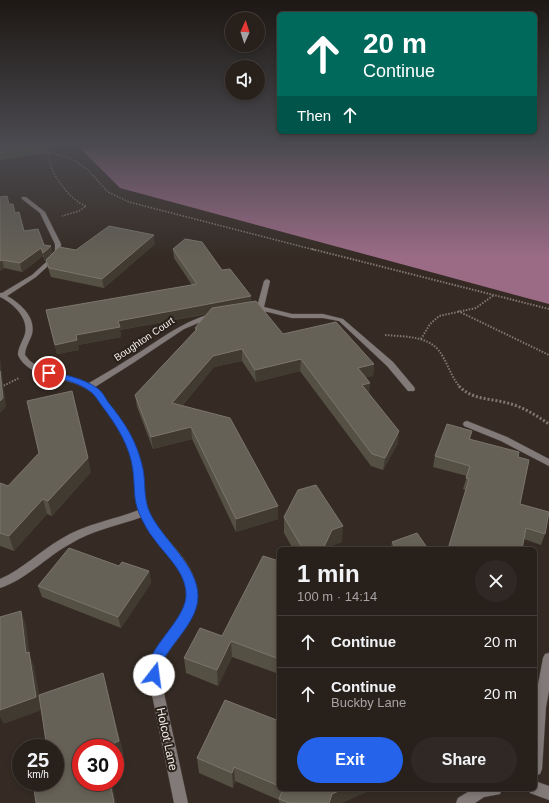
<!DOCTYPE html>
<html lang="en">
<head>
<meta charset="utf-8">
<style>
  :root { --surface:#28201b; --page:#302824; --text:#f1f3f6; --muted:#a5a3a3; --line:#443e3a; --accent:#2563eb }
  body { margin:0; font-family:Arial,sans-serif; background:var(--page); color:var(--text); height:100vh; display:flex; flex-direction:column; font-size:15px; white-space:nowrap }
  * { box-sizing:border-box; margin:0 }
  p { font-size:13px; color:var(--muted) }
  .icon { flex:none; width:22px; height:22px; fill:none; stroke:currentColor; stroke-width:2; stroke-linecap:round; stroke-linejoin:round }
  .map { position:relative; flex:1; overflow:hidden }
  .side { position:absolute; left:277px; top:547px; width:260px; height:244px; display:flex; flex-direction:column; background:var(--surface); border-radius:6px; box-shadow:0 2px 6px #0003,0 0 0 1px var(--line) }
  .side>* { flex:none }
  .banner { position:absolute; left:277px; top:12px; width:260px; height:122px; border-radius:6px; box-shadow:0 2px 6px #0003,0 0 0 1px var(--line); background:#00695c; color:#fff; overflow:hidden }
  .needle { width:26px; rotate:3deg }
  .controls { position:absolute; left:225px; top:12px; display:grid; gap:8px }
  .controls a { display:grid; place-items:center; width:40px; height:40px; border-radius:50%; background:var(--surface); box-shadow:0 2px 6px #0003,0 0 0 1px var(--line); font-size:20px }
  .speed { position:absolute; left:12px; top:739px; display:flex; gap:8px; font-size:20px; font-weight:700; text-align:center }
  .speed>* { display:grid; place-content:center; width:52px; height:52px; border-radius:50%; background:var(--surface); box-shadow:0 2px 6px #0003,0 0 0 1px var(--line); line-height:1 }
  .speed small { font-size:10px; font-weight:400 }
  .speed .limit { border:6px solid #d22; background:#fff; color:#111 }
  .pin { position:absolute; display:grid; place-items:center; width:34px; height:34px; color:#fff; margin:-17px; border:2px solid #fff; border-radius:50%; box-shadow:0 1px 4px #0007 }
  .me { position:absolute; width:44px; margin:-22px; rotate:15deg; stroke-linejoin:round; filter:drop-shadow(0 0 3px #0008) }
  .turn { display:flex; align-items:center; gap:14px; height:84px; padding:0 20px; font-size:18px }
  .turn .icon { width:52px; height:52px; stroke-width:2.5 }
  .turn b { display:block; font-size:28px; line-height:34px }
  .then { display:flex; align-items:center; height:38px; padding:0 20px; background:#0003; gap:8px; font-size:15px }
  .round { display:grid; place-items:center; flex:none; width:42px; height:42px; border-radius:21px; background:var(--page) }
  .summary { display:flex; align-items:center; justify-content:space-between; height:68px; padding:0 20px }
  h1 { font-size:24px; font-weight:600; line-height:30px }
  .primary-button { display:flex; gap:8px; margin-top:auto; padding:8px 20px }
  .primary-button a { flex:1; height:46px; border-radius:24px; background:var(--accent); color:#fff; font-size:16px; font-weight:600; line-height:46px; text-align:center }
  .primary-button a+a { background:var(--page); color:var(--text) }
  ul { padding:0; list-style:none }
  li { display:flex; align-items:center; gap:12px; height:52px; padding:0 20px; border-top:1px solid var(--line) }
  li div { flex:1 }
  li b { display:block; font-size:15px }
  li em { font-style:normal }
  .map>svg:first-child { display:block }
  .green { fill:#4b592e }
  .water { fill:#9b6b86 }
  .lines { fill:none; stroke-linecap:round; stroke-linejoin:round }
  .service-casing { stroke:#50463f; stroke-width:1 }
  .minor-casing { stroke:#50463f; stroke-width:1 }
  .path-far2 { stroke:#817872; stroke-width:1.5; stroke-dasharray:1.5 1.5; stroke-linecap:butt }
  .path-far1 { stroke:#817872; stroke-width:2; stroke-dasharray:1.5 1.5; stroke-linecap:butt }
  .path { stroke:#817872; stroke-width:3; stroke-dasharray:2 2; stroke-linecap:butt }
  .service { fill:#817a79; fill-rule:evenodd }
  .minor { fill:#817a79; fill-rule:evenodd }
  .wall { fill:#545044 }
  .shaded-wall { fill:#403a30 }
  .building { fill:#656156; stroke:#7b766d }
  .route { fill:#2563eb; stroke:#184099 }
  .labels { text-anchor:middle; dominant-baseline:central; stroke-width:4; stroke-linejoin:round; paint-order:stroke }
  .street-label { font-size:10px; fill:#f3ece8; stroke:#2b211b }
  .near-street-label { font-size:12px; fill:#f3ece8; stroke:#2b211b }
</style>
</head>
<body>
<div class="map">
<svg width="549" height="803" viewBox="0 0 549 803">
  <rect width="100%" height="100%" fill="#352b24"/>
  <path class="green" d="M0,145H49V153L0,160Z"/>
  <path class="water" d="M77,145H549V304L120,188Z"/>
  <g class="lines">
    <defs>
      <path id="service" d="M467,421L507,437L549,459V466L501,441L464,426L463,424L464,422Z"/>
      <path id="minor" d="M22,197H26L45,212L61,244L60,255L36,277L7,296C20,303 36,317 32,334C30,341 25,347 25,355L30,361L37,366L89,383C106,373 123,363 140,352C165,336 184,321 214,313L217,315L184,329L133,363L95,387C101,392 105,399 110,405C126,425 138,445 142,470C145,487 144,505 153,520C168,544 198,565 197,596C197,619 177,638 165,657L162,664L160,675L188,803H174L148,675C153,652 165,640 177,622C199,590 178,567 158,543C152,534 147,526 142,517C117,526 92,530 70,544C46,557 27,579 0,588V579C23,569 40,551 61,539C85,524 113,520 139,510C134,494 135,478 132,461C128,441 116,424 104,407C100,403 97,397 92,393C73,375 29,381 18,355C18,347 23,341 25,334C29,318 13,303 0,297V293H2L32,275L55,254V244L40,213L22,199Z
        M267,279L270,281L264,307L292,314H323L343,319L393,362L414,387L415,389L414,391H408L387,366L339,321L323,318H292L268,312L251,310V308L257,307L264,281Z
        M549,653V691L546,707L542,769L540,774L535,776V701L543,658L545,654Z
        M535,781L549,786V800L530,793L529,789H535Z
        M473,789H502L500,794L484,797L475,803H456L458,798Z"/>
    </defs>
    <use href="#service" class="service-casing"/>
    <use href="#minor" class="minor-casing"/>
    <path class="path-far2" d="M0,146L52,153L72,159L87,169L108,192L129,202L315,250
      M0,153L11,149
      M49,153C47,170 70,201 86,206L79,211L62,216"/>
    <path class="path-far1" d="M312,249L549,309
      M458,311L549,355
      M385,335C406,337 432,335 443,357C449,367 452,378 460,387
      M421,339L430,324L439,316L476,308L494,295
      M1,387L19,378"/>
    <path class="path" d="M459,386C473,401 493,398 511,404C525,408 537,416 549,424
      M0,387L3,386"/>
    <use href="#service" class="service"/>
    <use href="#minor" class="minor"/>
  </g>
  <path class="wall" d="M9,204L15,213L24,231L44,245L52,253L76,250L155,244L104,288L51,277L48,268L46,260L45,261L43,256L22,272L4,268L0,271Z
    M173,249L222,270L251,302L283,334L374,364L373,376L366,377L369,394L398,443L383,470L371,466L300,371L256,382L242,361L214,367L182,406L278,506V519L236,532L192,439L153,449L137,407L135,395L195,331V328L207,314L120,330L121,337L78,345L79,350L57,354L46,310L192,285L174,258Z
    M472,431L470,440L518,457L520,504L545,534L541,545L524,539L466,490L463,489L467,476L433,467L435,456Z
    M91,472L52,516L47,514L14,551L0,546V483L8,486Z
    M284,517L342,542L331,546L329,549H293L284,533Z
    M392,542L428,549H392L391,548Z
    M279,561V674L232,657L218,686L186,673L184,658L222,636Z
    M119,566L149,571L151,583L121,628L42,597L38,586Z
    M279,721V789H373L341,803H279V800L235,781L233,788L199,773L197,758Z"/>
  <path class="shaded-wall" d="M154,235L155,244L104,288L102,279Z
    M51,246L53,254L45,261L43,253Z
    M41,248L43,256L22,272L20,263Z
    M2,260L4,268L0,271V261Z
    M251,296V305L120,330L121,337L78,345L79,350L57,354L55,345L76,335L118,321Z
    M242,349V361L214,367L174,415L172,403L213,356Z
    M0,357L6,407L0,413Z
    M301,359L300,371L256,382L255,370Z
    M374,364L373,376L357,380L358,368Z
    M370,383L369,395L362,385Z
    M191,427L192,439L153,449L151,437Z
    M399,431L398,443L383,470L385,458Z
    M88,458L91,472L52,516L48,501Z
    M43,499L47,514L14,551L9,536Z
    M278,506V519L236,532V519Z
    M343,526L342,542L331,546L329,549H323L332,530Z
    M149,571L151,583L121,628L118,617Z
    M21,611L26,625L30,656L34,666L42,710L4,724L0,717V710L26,653Z
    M231,641L232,657L218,686L217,670Z
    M103,673L124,755L115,760V748H104Z
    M234,767L235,781L233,788L232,773Z
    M110,782H112L116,803H114Z
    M343,789H373L341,803H329L332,794Z"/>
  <path class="building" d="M7,196L9,204H13L15,213L19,212L24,231L38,229L44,245L51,246L43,253L41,248L20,263L2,260L0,261V197Z
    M109,226L154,235L102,279L49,268L46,260L59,247L76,250Z
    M185,239L202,242L222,270L230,269L251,296L118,321L120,327L76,335L77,340L55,345L46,310L197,284L173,249Z
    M256,301L283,334L336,322L374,364L358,368L370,383L362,385L399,431L385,458L372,454L301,359L255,370L242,349L213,356L172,403L230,418L278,506L236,519L191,427L151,437L135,395L197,329L195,328L212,308Z
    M0,371L3,398L0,401Z
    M72,391L88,458L48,501L43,499L9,536L0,533V483L8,486L39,453L27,401Z
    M447,424L472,431L469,439L519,452L518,457L529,460L520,504L549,512L545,534L526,528L522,549H448L469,479L466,478L470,466L435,456Z
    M316,485L343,526L332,530L323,549H303L284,517L298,490Z
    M417,533L428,549H397L392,542Z
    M69,548L119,566L122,562L149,571L118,617L38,586Z
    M263,556L279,561V659L231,641L217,670L184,658L200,628L222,636Z
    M21,611L26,653L29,652L36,697L0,710V617Z
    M103,673L119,741L104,748H81V782H110L114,803H36L33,782H55V748H47L39,695Z
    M225,700L279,721V786L234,767L232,773L197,758Z
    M283,789H343L332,794L329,803H289L279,799Z"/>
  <linearGradient id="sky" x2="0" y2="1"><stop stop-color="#1d1814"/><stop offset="0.56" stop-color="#4b4a50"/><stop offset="1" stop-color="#4b4a50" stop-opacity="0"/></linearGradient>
  <rect width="549" height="258" fill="url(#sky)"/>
  <path class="route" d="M46,371H49C65,375 83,378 97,388C102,391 105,397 108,402C125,423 137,441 143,469C146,484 143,498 150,513C163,540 198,566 198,596C198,620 175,639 164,659C160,666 162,673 159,679L154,681L149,679C138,654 185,623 186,596C187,573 166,556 154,539C148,532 143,522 139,513C133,499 135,486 133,471C130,446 117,426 102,406C99,402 95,395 91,392C78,382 61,379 46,375Z"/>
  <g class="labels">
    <g class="street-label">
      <text transform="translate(144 339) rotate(-34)">Boughton Court</text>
    </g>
    <g class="near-street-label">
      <text transform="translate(167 739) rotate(78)">Holcot Lane</text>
    </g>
  </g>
</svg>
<div class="controls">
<a><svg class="needle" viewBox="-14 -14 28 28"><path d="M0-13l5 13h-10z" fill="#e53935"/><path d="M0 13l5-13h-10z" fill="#a5a3a3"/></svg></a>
<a><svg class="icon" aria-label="sound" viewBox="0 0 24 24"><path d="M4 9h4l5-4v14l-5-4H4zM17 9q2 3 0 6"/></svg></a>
</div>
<div class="speed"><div>25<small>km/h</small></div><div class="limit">30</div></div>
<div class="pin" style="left:49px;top:373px;background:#d93025"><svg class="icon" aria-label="arrive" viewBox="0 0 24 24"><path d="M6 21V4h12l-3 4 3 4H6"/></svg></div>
<svg class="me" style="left:154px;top:675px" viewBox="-20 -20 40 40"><circle r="19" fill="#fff"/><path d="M0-13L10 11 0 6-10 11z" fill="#2563eb"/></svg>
<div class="banner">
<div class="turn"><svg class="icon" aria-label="ahead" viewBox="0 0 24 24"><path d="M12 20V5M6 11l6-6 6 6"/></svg><div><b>20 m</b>Continue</div></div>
<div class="then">Then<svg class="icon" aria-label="ahead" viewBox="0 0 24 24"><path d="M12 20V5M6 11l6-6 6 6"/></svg></div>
</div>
<section class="side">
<div class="summary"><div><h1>1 min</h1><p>100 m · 14:14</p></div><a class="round"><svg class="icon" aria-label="close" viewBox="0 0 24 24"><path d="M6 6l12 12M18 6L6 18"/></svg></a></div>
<ul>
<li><svg class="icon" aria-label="ahead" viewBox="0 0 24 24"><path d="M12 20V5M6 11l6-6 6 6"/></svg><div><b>Continue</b></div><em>20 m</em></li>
<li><svg class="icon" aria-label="ahead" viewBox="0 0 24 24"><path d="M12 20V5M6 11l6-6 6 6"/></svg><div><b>Continue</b><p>Buckby Lane</p></div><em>20 m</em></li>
</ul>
<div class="primary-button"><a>Exit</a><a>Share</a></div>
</section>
</div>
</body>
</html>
